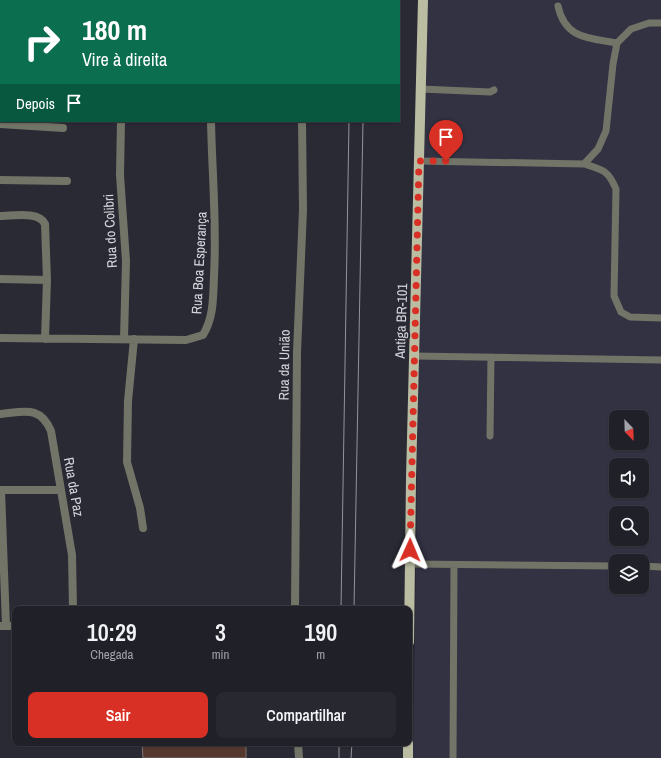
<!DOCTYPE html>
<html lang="pt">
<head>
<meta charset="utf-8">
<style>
  :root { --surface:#202028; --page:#282830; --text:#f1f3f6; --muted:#a2a3a8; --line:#3d3e45; --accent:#d93025 }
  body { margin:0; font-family:"Archivo Narrow",sans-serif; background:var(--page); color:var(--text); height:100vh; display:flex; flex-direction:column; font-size:15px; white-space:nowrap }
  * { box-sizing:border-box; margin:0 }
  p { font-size:13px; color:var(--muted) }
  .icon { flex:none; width:22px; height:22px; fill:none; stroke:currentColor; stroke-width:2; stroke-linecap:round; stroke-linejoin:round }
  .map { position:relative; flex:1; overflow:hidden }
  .panel { position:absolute; left:12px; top:606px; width:400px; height:140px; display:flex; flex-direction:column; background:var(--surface); border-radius:8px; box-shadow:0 1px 3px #0004,0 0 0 1px var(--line) }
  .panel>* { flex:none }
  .guide { position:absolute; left:0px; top:0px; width:400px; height:122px; box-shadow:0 1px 3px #0004,0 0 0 1px var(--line); background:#0b6e4f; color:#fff; overflow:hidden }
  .needle { width:26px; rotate:157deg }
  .fabs { position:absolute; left:609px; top:410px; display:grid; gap:8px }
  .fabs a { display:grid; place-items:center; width:40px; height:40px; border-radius:8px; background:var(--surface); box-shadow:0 1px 3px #0004,0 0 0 1px var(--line); font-size:20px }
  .pin { position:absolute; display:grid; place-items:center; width:34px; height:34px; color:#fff; margin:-41px -17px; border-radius:50% 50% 50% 0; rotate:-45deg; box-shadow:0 0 4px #0007 }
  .pin .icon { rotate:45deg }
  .me { position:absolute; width:44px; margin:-22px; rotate:1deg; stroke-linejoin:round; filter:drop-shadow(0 0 3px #0008) }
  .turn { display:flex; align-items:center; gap:14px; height:84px; padding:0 16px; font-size:18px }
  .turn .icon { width:52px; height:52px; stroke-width:2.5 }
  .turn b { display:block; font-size:28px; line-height:34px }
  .then { display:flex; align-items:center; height:38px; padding:0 16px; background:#0003; gap:8px; font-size:15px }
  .eta { display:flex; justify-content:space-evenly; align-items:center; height:68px; text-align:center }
  .eta b { font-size:24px; font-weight:600; line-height:28px }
  .cta { display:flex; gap:8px; margin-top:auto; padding:8px 16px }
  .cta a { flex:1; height:46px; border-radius:8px; background:var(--accent); color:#fff; font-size:16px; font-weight:600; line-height:46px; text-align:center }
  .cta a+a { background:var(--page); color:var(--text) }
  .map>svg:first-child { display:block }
  .built { fill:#323243; fill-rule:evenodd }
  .building { fill:#55392f; stroke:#82736e }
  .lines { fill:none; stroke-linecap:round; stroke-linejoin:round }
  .lane { stroke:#727467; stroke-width:7 }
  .street { stroke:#727467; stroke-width:8 }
  .primary { stroke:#babda2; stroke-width:10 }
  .tram { stroke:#93939b; stroke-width:1 }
  .route { stroke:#d93025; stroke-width:7; stroke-dasharray:0 12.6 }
  .labels { text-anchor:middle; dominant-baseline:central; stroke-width:4; stroke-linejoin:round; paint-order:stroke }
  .street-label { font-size:14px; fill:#d4d4db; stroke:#2a2a35 }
</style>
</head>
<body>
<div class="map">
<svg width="661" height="758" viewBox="0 0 661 758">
  <rect width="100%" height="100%" fill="#2a2a35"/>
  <path class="built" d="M419,0H661V758H413L417,502ZM616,417H642V443H616ZM616,465H642V491H616ZM616,513H642V539H616ZM616,561H642V587H616Z"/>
  <path class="building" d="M142,743H246V758H143Z"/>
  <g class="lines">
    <path class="lane" d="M558,6C565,39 589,38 617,43
      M421,89L490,92L494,90
      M419,161L584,164L598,149L606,131L613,64L617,43L631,29L649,23H661
      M584,164C603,170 608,170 616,189L614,296L621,312L630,317L661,318
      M414,356L661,360
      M490,436L491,357
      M410,564L616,566
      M642,566L661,567
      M453,758L454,565"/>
    <path class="street" d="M123,1V0
      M302,1V0
      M0,71H1
      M121,121L120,175L126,261L124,339
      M0,124L63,128
      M0,180L67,181
      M0,216C13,216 39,211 45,224L47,280L45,339
      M0,279L47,280
      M0,338L186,340L203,335C214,317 213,297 214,276C217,224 212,173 211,121
      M134,339L128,401L127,462L140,508L143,528
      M0,414C24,412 40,405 51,431L72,555L73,609
      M0,490H61
      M1,490L6,626
      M295,609L297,352L303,210L302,121
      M0,626H15
      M298,743L299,758"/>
    <path class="primary" d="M409,642L411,478L423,0
      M408,758V743"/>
    <path class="tram" d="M351,1V0
      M365,1V0
      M341,609L349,121
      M354,609L363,121
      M339,758V743
      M351,758L352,743"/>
  </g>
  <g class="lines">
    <path class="route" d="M410,550L419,161H446"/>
  </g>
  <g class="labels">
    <g class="street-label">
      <text transform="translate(110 231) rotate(-93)">Rua do Colibri</text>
      <text transform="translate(199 263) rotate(-87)">Rua Boa Esperança</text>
      <text transform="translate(401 321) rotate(-88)">Antiga BR-101</text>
      <text transform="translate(284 365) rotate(-89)">Rua da União</text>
      <text transform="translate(74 487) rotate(80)">Rua da Paz</text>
    </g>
  </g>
</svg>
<div class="fabs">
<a><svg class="needle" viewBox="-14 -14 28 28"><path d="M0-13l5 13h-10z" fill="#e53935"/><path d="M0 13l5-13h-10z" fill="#a2a3a8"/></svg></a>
<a><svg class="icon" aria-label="sound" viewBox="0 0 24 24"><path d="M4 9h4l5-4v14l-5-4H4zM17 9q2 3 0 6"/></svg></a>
<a><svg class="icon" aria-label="search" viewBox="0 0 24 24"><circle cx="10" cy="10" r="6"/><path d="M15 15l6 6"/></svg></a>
<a><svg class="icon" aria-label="layers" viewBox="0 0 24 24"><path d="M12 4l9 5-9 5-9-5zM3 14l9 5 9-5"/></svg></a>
</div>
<div class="pin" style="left:446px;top:161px;background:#d93025"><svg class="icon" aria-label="arrive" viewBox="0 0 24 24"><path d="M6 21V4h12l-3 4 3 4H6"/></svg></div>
<svg class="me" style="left:410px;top:550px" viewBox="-20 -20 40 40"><path d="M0-17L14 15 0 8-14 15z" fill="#d93025" stroke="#fff" stroke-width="4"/></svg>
<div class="guide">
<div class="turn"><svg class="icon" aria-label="right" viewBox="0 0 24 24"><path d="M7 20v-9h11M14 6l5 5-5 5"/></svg><div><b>180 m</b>Vire à direita</div></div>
<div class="then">Depois<svg class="icon" aria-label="arrive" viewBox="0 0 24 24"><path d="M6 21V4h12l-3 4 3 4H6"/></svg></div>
</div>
<section class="panel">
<div class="eta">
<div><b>10:29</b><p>Chegada</p></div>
<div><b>3</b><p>min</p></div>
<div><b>190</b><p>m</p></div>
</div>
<div class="cta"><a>Sair</a><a>Compartilhar</a></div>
</section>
</div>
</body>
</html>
